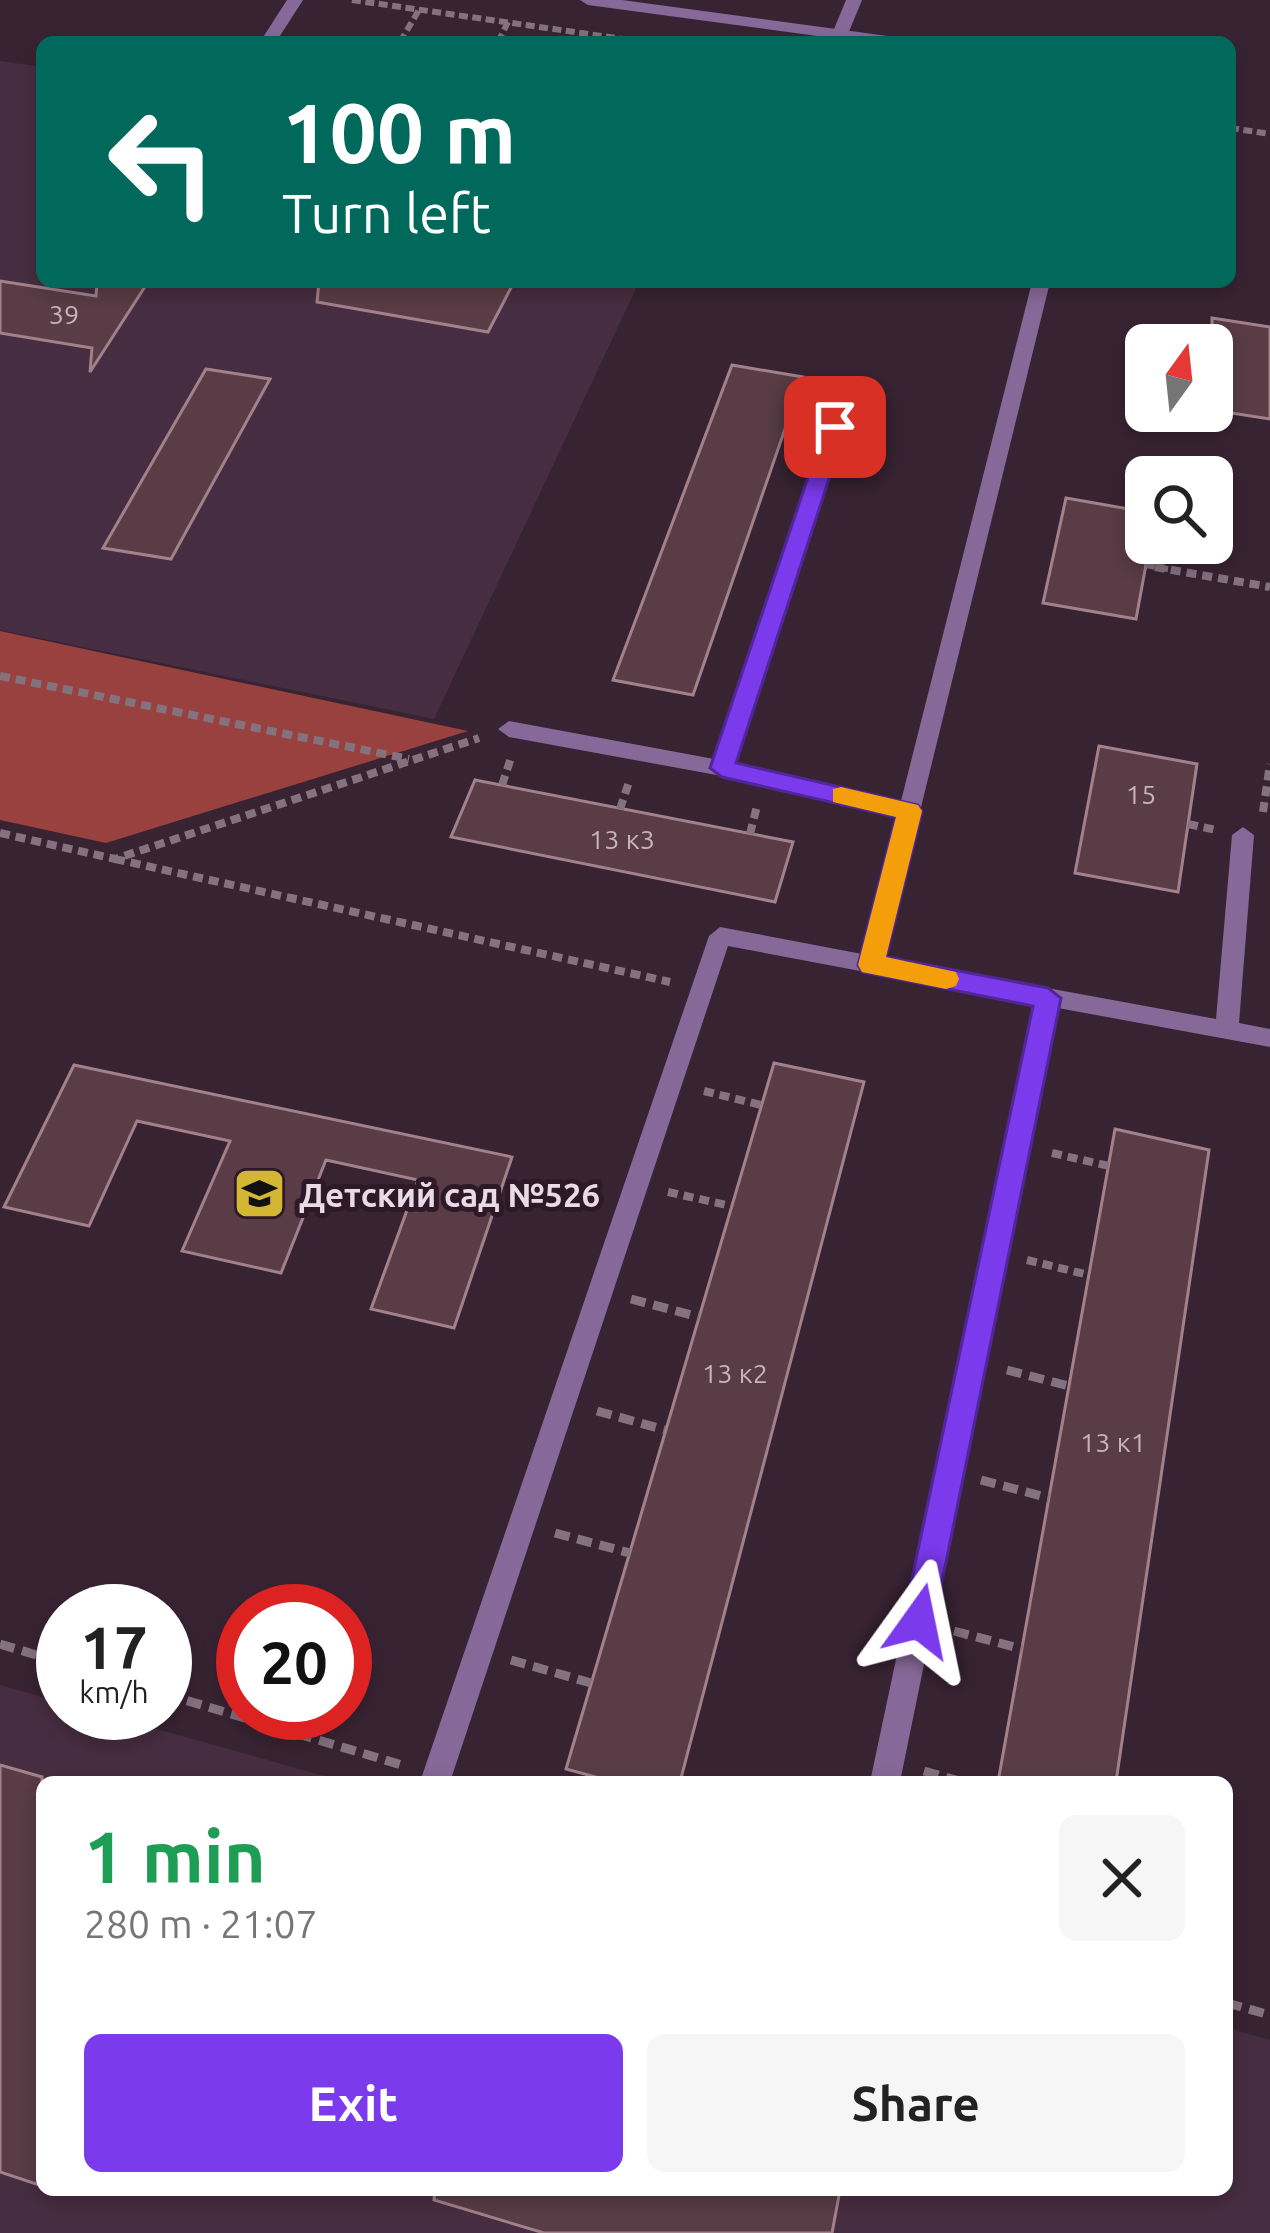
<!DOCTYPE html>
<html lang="en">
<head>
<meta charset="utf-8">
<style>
  :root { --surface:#fff; --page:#f6f6f6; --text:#222; --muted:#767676; --accent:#7c3aed }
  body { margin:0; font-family:Ubuntu,sans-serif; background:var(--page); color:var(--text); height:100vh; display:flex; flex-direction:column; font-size:45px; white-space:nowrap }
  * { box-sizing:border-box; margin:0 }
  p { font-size:39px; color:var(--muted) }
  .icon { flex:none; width:66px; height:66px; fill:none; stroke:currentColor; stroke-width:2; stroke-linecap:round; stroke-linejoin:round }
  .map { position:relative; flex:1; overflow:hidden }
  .sheet { position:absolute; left:36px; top:1776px; width:1197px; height:420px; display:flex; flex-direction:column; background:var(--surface); border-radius:18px; box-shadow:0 6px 18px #0003 }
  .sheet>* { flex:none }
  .guide { position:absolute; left:36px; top:36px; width:1200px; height:252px; border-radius:18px; box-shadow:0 6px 18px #0003; background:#00695c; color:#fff; overflow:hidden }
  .needle { width:78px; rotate:15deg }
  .controls { position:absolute; left:1125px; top:324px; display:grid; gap:24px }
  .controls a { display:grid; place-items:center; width:108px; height:108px; border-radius:18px; background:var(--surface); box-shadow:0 6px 18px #0003; font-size:60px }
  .speed { position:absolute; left:36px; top:1584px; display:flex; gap:24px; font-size:60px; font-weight:700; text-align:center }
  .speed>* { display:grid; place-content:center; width:156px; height:156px; border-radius:50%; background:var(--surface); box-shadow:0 6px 18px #0003; line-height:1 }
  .speed small { font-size:30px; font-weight:400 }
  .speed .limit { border:18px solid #d22; background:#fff; color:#111 }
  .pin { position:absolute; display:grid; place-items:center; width:102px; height:102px; color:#fff; margin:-51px; border-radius:24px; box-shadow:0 6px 18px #0006 }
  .me { position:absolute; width:132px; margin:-66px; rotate:12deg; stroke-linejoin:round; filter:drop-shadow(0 0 9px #0008) }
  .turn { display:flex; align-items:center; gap:42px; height:252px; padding:0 48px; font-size:54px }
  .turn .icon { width:156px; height:156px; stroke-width:2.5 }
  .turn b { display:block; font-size:84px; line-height:102px }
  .round { display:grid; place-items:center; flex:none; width:126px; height:126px; border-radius:18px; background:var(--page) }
  .overview { display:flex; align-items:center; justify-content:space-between; height:204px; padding:0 48px }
  h1 { font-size:72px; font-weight:700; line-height:90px; color:#1e9e55 }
  .primary-button { display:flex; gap:24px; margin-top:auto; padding:24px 48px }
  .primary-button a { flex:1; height:138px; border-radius:18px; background:var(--accent); color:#fff; font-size:48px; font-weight:700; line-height:138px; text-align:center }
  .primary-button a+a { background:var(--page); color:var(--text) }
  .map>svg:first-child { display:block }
  .built { fill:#472d41 }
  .forest { fill:#98413f }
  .building { fill:#593c45; stroke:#a2818a; stroke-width:3 }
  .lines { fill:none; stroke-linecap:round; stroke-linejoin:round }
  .path-far2 { stroke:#84727f; stroke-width:6; stroke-dasharray:9 4.5; stroke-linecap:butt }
  .path-far1 { stroke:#84727f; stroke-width:8; stroke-dasharray:10 6; stroke-linecap:butt }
  .path { stroke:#84727f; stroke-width:9; stroke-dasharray:15 8; stroke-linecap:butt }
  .service { fill:#876999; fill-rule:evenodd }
  .minor { fill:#876999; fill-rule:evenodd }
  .route { fill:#7c3aed; stroke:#51269a; stroke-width:3 }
  .slow { fill:#f59e0b }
  .labels { text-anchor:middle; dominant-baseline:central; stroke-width:10; stroke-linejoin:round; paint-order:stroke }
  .number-label { font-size:27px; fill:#c5b3bd }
  .poi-label { font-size:33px; font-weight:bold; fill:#e9dbe5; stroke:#2e1929; text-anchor:start }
</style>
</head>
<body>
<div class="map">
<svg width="1270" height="2233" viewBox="0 0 1270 2233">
  <rect width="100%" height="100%" fill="#382333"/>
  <path class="built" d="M0,61L42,67V282H639L434,719L0,630Z
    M0,1685L63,1703V1713H99L346,1782H42V2190H1227V2028L1270,2040V2233H0Z"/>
  <path class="forest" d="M0,631L468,731L106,843L0,820Z"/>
  <path class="building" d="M0,281L96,296L97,282H148L90,372L92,348L0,333Z
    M319,282H514L488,332L317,302Z
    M1212,318L1270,327V419L1212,410Z
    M732,365L803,377L693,695L613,680Z
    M206,369L270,379L171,559L103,548Z
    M1066,498L1146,512V543H1150L1136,619L1043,603Z
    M1099,746L1197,764L1178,892L1075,873Z
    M475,780L793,842L775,902L451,837Z
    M774,1063L864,1082L680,1782H614L566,1769Z
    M74,1065L512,1157L454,1328L371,1309L418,1180L326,1160L281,1273L182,1251L230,1141L137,1121L89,1226L4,1207Z
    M1115,1129L1209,1150L1116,1782H998Z
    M0,1765L42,1777V2186L0,2172Z
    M435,2190H840L832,2233H544L434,2200Z"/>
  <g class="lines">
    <path class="path-far2" d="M352,0L644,42
      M400,42L419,10
      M498,42L508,22
      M1230,128L1270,134
      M1146,565L1172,570"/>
    <path class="path-far1" d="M1155,567L1270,587
      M0,676L409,759
      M502,785L511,758
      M620,809L629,782
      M1263,812L1270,764
      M1188,824L1216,830
      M0,833L115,859L479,738
      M750,834L757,806
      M115,859L670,982
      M704,1091L761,1105
      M1052,1153L1109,1166
      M668,1192L731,1206
      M1027,1260L1089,1275"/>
    <path class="path" d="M631,1299L699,1317
      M1007,1370L1069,1386
      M597,1411L665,1430
      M981,1480L1049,1498
      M555,1533L630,1553
      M954,1631L1022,1649
      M0,1644L63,1663
      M511,1660L591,1683
      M165,1694L405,1766
      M924,1771L963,1782
      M1227,2003L1270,2015"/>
    <path class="service" d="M287,0H303L276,42H260Z
      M846,0H862L848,34L840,39L832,34Z
      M1032,282H1050L884,958L1216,1019L1232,835L1243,827L1254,835L1239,1023L1270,1029V1047L1058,1008L900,1782H870L1035,1004L728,946L452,1776L449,1782H425L422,1776L709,936L720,927L862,954L897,816L722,776L509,737L498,729L509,721L714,759L826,427L835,421L844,427L734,763L901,801Z"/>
    <path class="minor" d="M580,0H622L895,37L903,42H861L588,5Z"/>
  </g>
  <path class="route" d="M835,420L846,427L736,763L918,805L922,811L886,957L1048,988L1061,998L934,1621L930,1632L919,1636L907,1632L903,1621L1033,1006L862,972L858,965L896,817L722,777L710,768L825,427Z"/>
  <path class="slow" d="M841,787L918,805L922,811L886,957L956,972L959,979L956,986L946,989L862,972L858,965L896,817L833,802V789Z"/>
  <defs>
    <symbol id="school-square" viewBox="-11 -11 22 22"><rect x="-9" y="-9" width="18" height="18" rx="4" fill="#d4b635" stroke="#2e1929"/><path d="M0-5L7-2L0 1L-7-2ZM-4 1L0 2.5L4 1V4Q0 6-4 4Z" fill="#111"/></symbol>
  </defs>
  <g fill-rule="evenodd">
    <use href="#school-square" x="230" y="1164" width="59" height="59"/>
  </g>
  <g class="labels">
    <g class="number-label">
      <text x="64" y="314">39</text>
      <text x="1141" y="794">15</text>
      <text x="622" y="839">13 к3</text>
      <text x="735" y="1373">13 к2</text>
      <text x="1113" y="1442">13 к1</text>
    </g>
    <g class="poi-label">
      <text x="299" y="1194">Детский сад №526</text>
    </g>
  </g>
</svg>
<div class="controls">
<a><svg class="needle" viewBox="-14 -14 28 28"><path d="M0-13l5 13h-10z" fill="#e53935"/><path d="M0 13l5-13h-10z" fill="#767676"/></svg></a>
<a><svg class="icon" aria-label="search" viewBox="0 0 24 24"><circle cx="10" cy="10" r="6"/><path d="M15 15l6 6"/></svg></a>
</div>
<div class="speed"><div>17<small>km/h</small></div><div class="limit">20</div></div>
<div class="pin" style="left:835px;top:427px;background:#d93025"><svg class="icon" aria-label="arrive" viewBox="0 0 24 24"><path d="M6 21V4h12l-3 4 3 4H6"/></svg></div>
<svg class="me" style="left:919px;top:1621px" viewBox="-20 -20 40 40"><path d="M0-17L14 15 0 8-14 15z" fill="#7c3aed" stroke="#fff" stroke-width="4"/></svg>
<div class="guide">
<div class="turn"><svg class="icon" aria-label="left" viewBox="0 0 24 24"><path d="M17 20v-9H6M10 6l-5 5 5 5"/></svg><div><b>100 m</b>Turn left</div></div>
</div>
<section class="sheet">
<div class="overview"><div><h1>1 min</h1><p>280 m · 21:07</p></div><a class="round"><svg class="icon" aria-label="close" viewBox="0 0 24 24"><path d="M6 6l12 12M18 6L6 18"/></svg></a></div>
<div class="primary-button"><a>Exit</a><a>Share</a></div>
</section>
</div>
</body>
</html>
